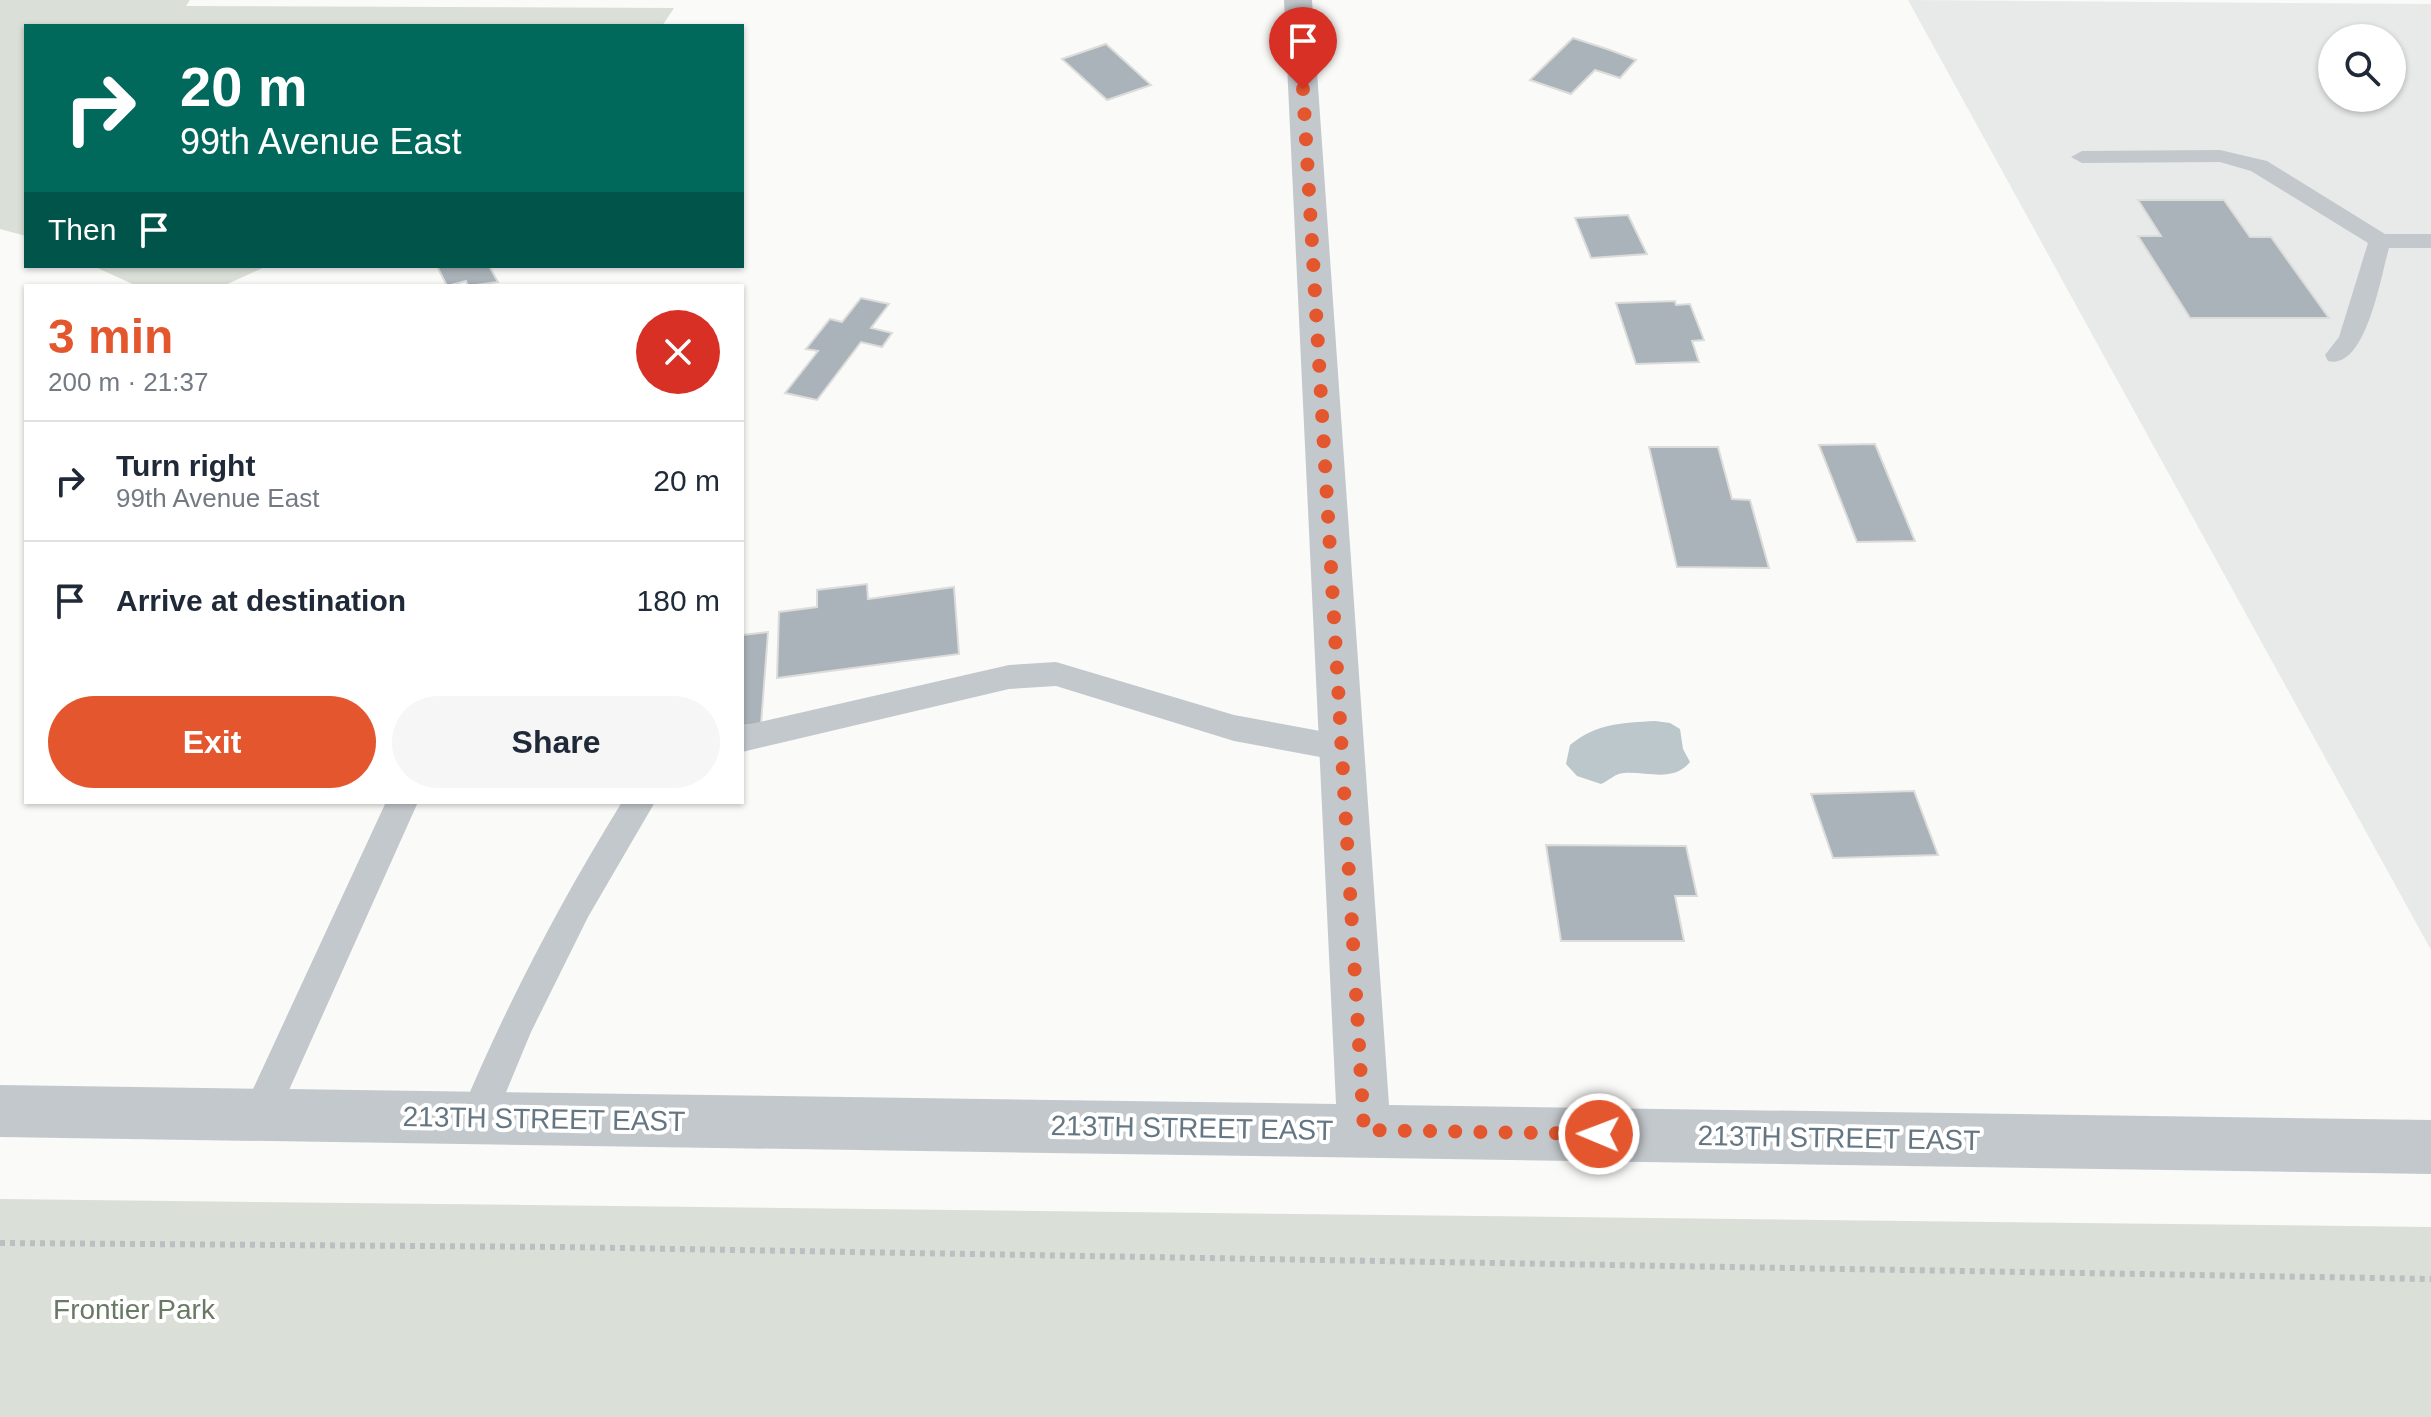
<!DOCTYPE html>
<html lang="en">
<head>
<meta charset="utf-8">
<style>
  :root { --surface:#fff; --page:#f6f6f7; --text:#1f2937; --muted:#747a83; --line:#e0e1e3; --accent:#e4572e }
  body { margin:0; font-family:Arial,sans-serif; background:var(--page); color:var(--text); height:100vh; display:flex; flex-direction:column; font-size:30px; white-space:nowrap }
  * { box-sizing:border-box; margin:0 }
  p { font-size:26px; color:var(--muted) }
  .icon { flex:none; width:44px; height:44px; fill:none; stroke:currentColor; stroke-width:2; stroke-linecap:round; stroke-linejoin:round }
  .map { position:relative; flex:1; overflow:hidden }
  .drawer { position:absolute; left:24px; top:284px; width:720px; height:520px; display:flex; flex-direction:column; background:var(--surface); border-radius:0px; box-shadow:0 2px 6px #0004 }
  .drawer>* { flex:none }
  .top-card { position:absolute; left:24px; top:24px; width:720px; height:244px; border-radius:0px; box-shadow:0 2px 6px #0004; background:#00695c; color:#fff; overflow:hidden }
  .buttons { position:absolute; left:2318px; top:24px; display:grid; gap:16px }
  .buttons a { display:grid; place-items:center; width:88px; height:88px; border-radius:50%; background:var(--surface); box-shadow:0 2px 6px #0004; font-size:40px }
  .pin { position:absolute; display:grid; place-items:center; width:68px; height:68px; color:#fff; margin:-82px -34px; border-radius:50% 50% 50% 0; rotate:-45deg; box-shadow:0 0 8px #0007 }
  .pin .icon { rotate:45deg }
  .me { position:absolute; width:88px; margin:-44px; rotate:271deg; stroke-linejoin:round; filter:drop-shadow(0 0 6px #0008) }
  .turn { display:flex; align-items:center; gap:28px; height:168px; padding:0 24px; font-size:36px }
  .turn .icon { width:104px; height:104px; stroke-width:2.5 }
  .turn b { display:block; font-size:56px; line-height:68px }
  .then { display:flex; align-items:center; height:76px; padding:0 24px; background:#0003; gap:16px; font-size:30px }
  .round { display:grid; place-items:center; flex:none; width:84px; height:84px; border-radius:42px; background:var(--page) }
  .head { display:flex; align-items:center; justify-content:space-between; height:136px; padding:0 24px }
  h1 { font-size:48px; font-weight:700; line-height:60px; color:var(--accent) }
  .button { display:flex; gap:16px; margin-top:auto; padding:16px 24px }
  .button a { flex:1; height:92px; border-radius:48px; background:var(--accent); color:#fff; font-size:32px; font-weight:700; line-height:92px; text-align:center }
  .button a+a { background:var(--page); color:var(--text) }
  ul { padding:0; list-style:none }
  li { display:flex; align-items:center; gap:24px; height:120px; padding:0 24px; border-top:2px solid var(--line) }
  li div { flex:1 }
  li b { display:block; font-size:30px }
  li em { font-style:normal }
  .map>svg:first-child { display:block }
  .built { fill:#e8e9e9; fill-rule:evenodd }
  .green { fill:#dadfd7 }
  .water { fill:#bbc7cb }
  .building { fill:#aab3b9; stroke:#dcdcda; stroke-width:2 }
  .lines { fill:none; stroke-linecap:round; stroke-linejoin:round }
  .path { stroke:#bbbfc2; stroke-width:6; stroke-dasharray:5 5; stroke-linecap:butt }
  .lane { fill:#c3c8cc; fill-rule:evenodd }
  .street { fill:#c3c8cc; fill-rule:evenodd }
  .route { stroke:#e4572e; stroke-width:14; stroke-dasharray:0 25.2 }
  .labels { text-anchor:middle; dominant-baseline:central; stroke-width:8; stroke-linejoin:round; paint-order:stroke }
  .near-street-label { font-size:28px; fill:#657683; stroke:#fff }
  .near-park-label { font-size:28px; fill:#687a64; stroke:#fff }
</style>
</head>
<body>
<div class="map">
<svg width="2431" height="1417" viewBox="0 0 2431 1417">
  <rect width="100%" height="100%" fill="#fafaf8"/>
  <path class="built" d="M1908,0L2431,4V950ZM2332,38H2392V98H2332Z"/>
  <path class="green" d="M0,0H190L186,6L674,8L662,26H26V236L0,229Z
    M93,266H267L223,286H137Z
    M0,1199L2431,1227V1417H0Z"/>
  <path class="water" d="M1655,721L1670,723L1680,729L1683,749L1690,762C1673,783 1646,771 1624,773C1614,774 1610,780 1601,784L1577,776L1566,764L1570,745C1597,723 1622,723 1655,721Z"/>
  <path class="building" d="M1573,38L1610,50L1636,60L1620,78L1595,70L1571,94L1530,80Z
    M1106,44L1151,85L1107,100L1062,59Z
    M2138,200H2224L2250,237H2271L2329,318H2190L2138,236H2161Z
    M1628,215L1647,254L1591,258L1575,218Z
    M437,266H489L498,282L468,286L466,281L447,286Z
    M861,298L889,304L871,328L892,333L882,347L861,342L817,400L785,393L818,351L806,349L830,319L842,322Z
    M1675,301L1676,305L1690,304L1704,340L1692,341L1699,362L1636,364L1616,303Z
    M1875,444L1915,541L1857,542L1819,445Z
    M1649,447H1718L1732,499L1750,500L1769,568L1677,567Z
    M867,584L868,599L954,587L959,654L777,678L779,612L817,607V590Z
    M768,632L761,724L742,726V635Z
    M1914,791L1938,855L1833,858L1811,794Z
    M1546,845L1686,846L1697,896H1675L1684,941H1561Z"/>
  <g class="lines">
    <path class="path" d="M0,1243L560,1247L2431,1279"/>
    <path class="lane" d="M2220,150L2267,161L2385,234H2431V248H2389C2381,275 2366,371 2328,361L2325,355L2339,337L2368,243L2251,171L2220,162L2082,163L2071,157L2082,151Z
      M1056,662L1234,715L1342,735L1353,739L1357,748L1353,757L1342,761L1234,741L1056,686L1009,689L742,752V726L1009,665Z
      M386,802H418L272,1128L259,1133L246,1128L241,1115Z
      M622,802H655L588,917L531,1032L490,1131L477,1136L464,1131L459,1118C505,1007 559,904 622,802Z"/>
    <path class="street" d="M1284,0H1312L1389,1105L2431,1120V1174L0,1137V1085L1336,1104Z"/>
  </g>
  <g class="lines">
    <path class="route" d="M1303,89L1364,1130L1599,1134"/>
  </g>
  <g class="labels">
    <g class="near-street-label">
      <text transform="translate(544 1119) rotate(1)">213TH STREET EAST</text>
      <text transform="translate(1192 1128) rotate(1)">213TH STREET EAST</text>
      <text transform="translate(1839 1138) rotate(1)">213TH STREET EAST</text>
    </g>
    <g class="near-park-label">
      <text x="134" y="1309">Frontier Park</text>
    </g>
  </g>
</svg>
<div class="buttons">
<a><svg class="icon" aria-label="search" viewBox="0 0 24 24"><circle cx="10" cy="10" r="6"/><path d="M15 15l6 6"/></svg></a>
</div>
<div class="pin" style="left:1303px;top:89px;background:#d93025"><svg class="icon" aria-label="arrive" viewBox="0 0 24 24"><path d="M6 21V4h12l-3 4 3 4H6"/></svg></div>
<svg class="me" style="left:1599px;top:1134px" viewBox="-20 -20 40 40"><circle r="17" fill="#e4572e" stroke="#fff" stroke-width="3"/><path d="M0-11L8 9 0 5-8 9z" fill="#fff"/></svg>
<div class="top-card">
<div class="turn"><svg class="icon" aria-label="right" viewBox="0 0 24 24"><path d="M7 20v-9h11M14 6l5 5-5 5"/></svg><div><b>20 m</b>99th Avenue East</div></div>
<div class="then">Then<svg class="icon" aria-label="arrive" viewBox="0 0 24 24"><path d="M6 21V4h12l-3 4 3 4H6"/></svg></div>
</div>
<section class="drawer">
<div class="head"><div><h1>3 min</h1><p>200 m · 21:37</p></div><a class="round" style="background:#d93025;color:#fff"><svg class="icon" aria-label="close" viewBox="0 0 24 24"><path d="M6 6l12 12M18 6L6 18"/></svg></a></div>
<ul>
<li><svg class="icon" aria-label="right" viewBox="0 0 24 24"><path d="M7 20v-9h11M14 6l5 5-5 5"/></svg><div><b>Turn right</b><p>99th Avenue East</p></div><em>20 m</em></li>
<li><svg class="icon" aria-label="arrive" viewBox="0 0 24 24"><path d="M6 21V4h12l-3 4 3 4H6"/></svg><div><b>Arrive at destination</b></div><em>180 m</em></li>
</ul>
<div class="button"><a>Exit</a><a>Share</a></div>
</section>
</div>
</body>
</html>
